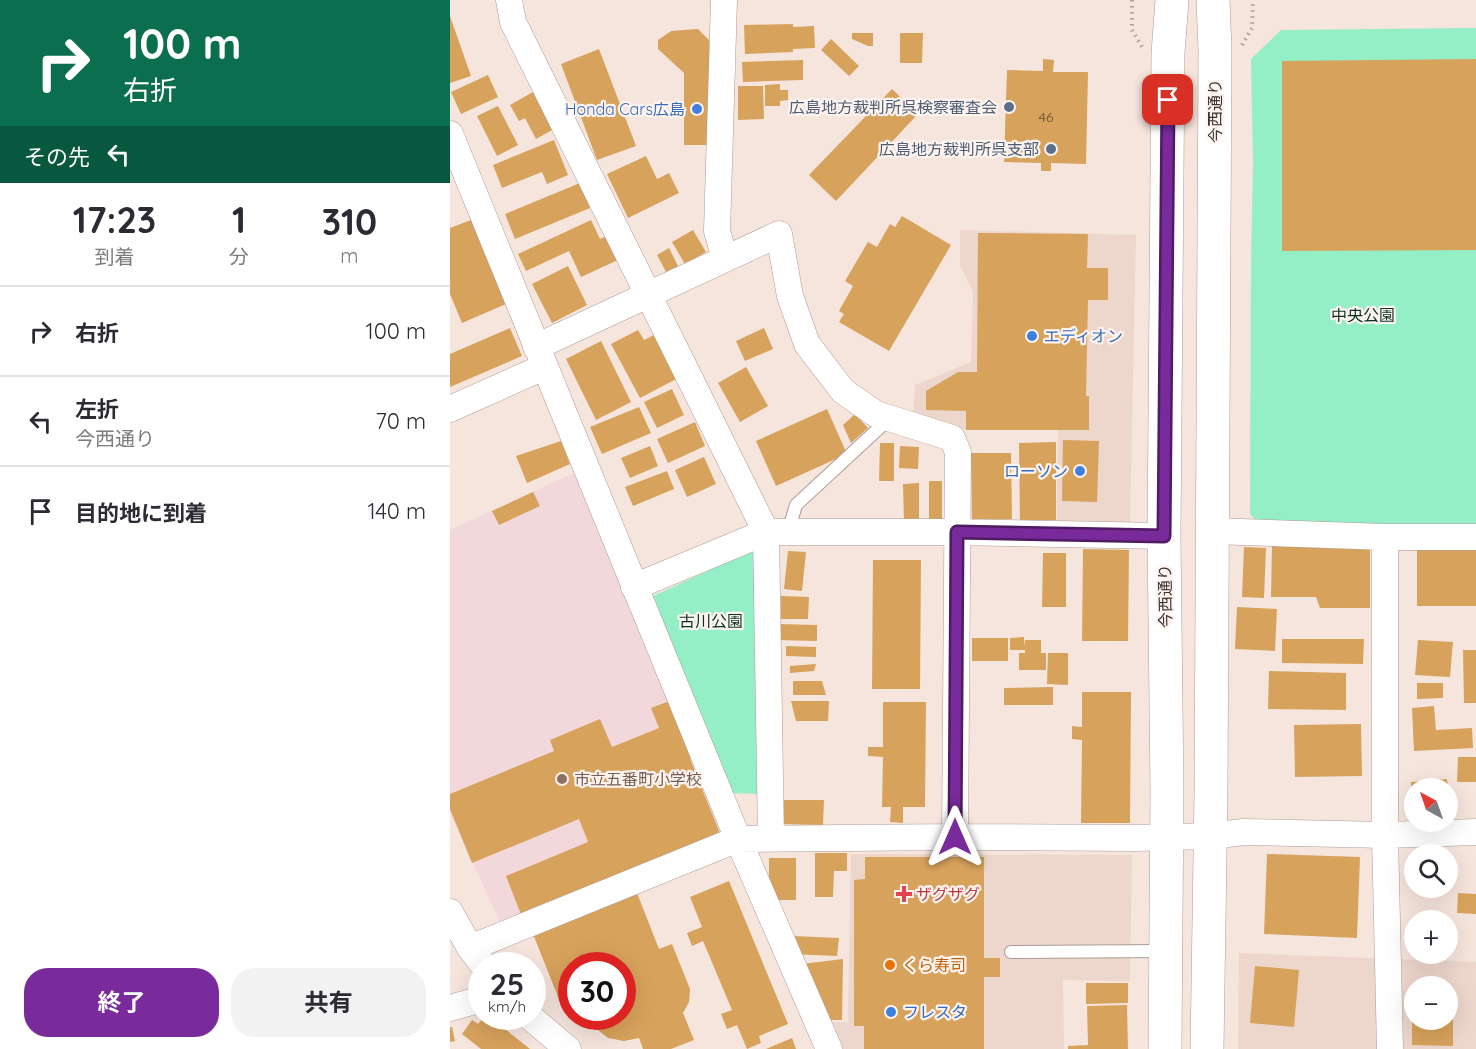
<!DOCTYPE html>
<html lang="ja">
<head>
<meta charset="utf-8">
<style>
  :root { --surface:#fff; --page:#f2f2f3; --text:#2b2b33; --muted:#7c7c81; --line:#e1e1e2; --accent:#792a9b }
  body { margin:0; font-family:Quicksand,"Noto Sans JP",sans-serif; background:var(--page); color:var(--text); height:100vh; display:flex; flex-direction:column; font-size:22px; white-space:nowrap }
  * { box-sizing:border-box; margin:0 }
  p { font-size:20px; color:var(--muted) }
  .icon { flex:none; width:33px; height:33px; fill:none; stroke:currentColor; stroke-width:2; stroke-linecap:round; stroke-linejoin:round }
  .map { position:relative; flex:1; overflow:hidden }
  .drawer { display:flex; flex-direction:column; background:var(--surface); width:450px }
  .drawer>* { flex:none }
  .hud { background:#0b6e4f; color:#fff; overflow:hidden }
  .needle { width:39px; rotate:320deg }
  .controls { position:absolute; left:954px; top:778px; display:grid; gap:12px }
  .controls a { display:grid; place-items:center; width:54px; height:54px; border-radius:50%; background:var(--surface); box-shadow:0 6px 24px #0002; font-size:30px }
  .speed { position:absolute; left:18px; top:952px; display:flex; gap:12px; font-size:30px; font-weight:700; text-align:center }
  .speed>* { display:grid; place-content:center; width:78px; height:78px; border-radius:50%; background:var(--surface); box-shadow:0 6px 24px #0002; line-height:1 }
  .speed small { font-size:15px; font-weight:400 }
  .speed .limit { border:9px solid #d22; background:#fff; color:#111 }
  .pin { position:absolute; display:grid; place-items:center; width:51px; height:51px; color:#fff; margin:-26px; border-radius:12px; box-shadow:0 3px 9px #0006 }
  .me { position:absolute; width:66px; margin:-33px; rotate:0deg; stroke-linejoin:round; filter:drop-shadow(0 0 4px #0008) }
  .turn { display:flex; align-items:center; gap:21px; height:126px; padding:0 24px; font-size:27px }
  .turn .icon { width:78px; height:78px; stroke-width:2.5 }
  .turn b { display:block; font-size:42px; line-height:51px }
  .then { display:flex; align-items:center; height:57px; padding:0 24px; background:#0003; gap:12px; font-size:22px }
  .eta { display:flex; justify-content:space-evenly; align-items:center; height:102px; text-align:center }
  .eta b { font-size:36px; font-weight:700; line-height:42px }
  .action { display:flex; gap:12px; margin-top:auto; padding:12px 24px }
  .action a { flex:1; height:69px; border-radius:24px; background:var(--accent); color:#fff; font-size:24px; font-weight:700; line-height:69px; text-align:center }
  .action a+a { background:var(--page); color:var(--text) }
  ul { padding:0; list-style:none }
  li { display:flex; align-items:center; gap:18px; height:90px; padding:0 24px; border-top:2px solid var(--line) }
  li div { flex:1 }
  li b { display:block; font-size:22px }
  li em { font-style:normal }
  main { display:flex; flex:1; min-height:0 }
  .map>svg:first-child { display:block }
  .commercial { fill:#edd6cc; fill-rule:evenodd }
  .education { fill:#f2d7db }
  .green { fill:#94eec6 }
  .building { fill:#d7a25c }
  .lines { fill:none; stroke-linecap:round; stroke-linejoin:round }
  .lane-casing { stroke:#ac9c95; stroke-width:14 }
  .street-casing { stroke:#ac9c95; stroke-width:27 }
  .secondary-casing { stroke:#ac9c95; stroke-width:34 }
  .path { stroke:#ac9f99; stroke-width:4; stroke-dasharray:1.5 4.5; stroke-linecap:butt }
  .lane { stroke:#fff; stroke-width:12 }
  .street { stroke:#fff; stroke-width:26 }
  .secondary { stroke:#fff; stroke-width:33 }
  .route-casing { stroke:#4f1b65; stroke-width:15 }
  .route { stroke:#792a9b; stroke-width:10 }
  .service-dot { fill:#5c6f8a; stroke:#fef4ef; stroke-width:2 }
  .shop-dot { fill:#3f7fe0; stroke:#fef4ef; stroke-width:2 }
  .education-dot { fill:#8d6e63; stroke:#fef4ef; stroke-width:2 }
  .health-dot { fill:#e0444e; stroke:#fef4ef; stroke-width:2 }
  .food-dot { fill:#e8710a; stroke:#fef4ef; stroke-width:2 }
  .labels { text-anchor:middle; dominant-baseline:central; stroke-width:4.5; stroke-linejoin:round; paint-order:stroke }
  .number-label { font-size:14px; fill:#604f3b }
  .service-label { font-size:16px; fill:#4e5e75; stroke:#fef4ef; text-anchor:end }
  .shop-label { font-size:16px; fill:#366cbe; stroke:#fef4ef; text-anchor:end }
  .street-label { font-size:16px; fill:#393330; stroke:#fef4ef }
  .park-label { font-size:16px; fill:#083323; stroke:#fef4ef }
  .education-label { font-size:16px; fill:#785e54; stroke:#fef4ef; text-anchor:start }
  .health-label { font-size:16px; fill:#be3a42; stroke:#fef4ef; text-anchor:start }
  .food-label { font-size:16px; fill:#c56008; stroke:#fef4ef; text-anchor:start }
</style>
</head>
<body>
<main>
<section class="drawer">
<div class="hud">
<div class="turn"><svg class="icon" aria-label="right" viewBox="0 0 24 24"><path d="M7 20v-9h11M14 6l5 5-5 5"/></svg><div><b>100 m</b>右折</div></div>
<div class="then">その先<svg class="icon" aria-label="left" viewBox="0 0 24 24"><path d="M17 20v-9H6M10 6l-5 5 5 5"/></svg></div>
</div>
<div class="eta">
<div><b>17:23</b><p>到着</p></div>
<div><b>1</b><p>分</p></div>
<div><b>310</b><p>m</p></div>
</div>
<ul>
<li><svg class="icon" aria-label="right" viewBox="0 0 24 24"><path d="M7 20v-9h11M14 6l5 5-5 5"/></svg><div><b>右折</b></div><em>100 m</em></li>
<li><svg class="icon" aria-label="left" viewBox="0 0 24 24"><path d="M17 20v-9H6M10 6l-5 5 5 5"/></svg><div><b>左折</b><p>今西通り</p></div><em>70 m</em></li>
<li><svg class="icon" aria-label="arrive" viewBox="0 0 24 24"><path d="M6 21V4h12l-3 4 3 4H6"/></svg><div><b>目的地に到着</b></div><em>140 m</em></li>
</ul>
<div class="action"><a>終了</a><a>共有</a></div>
</section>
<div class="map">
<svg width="1026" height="1049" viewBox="0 0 1026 1049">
  <rect width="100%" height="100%" fill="#f6e5dd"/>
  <path class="commercial" d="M510,230L686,235L680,523L607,521L608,429H508L463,417L465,385L521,362L523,292L510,266Z
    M401,854L682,855L680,981L613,980L614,1049H393L382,1022H398Z
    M789,953L1026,962V1049H788ZM964,987H998V1020H964Z"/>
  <path class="education" d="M128,471L277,836L52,926L0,813V530Z"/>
  <path class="green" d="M1026,28V526L812,527L800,514L801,266L803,163L801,59L831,30Z
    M306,549L312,794L278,793L201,597Z"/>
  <path class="building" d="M0,16L21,76L0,83Z
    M343,24V27L364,26L365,48L343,49V52L295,54L294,25Z
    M248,29L260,41L261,145H234V73L208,49V40L221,31Z
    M402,33H423V46H418L402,39Z
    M450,33H473L472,63H450Z
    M381,39L409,66L399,76L371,50Z
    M149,49L186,146L147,160L111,64Z
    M593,59L604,60L603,72H638L636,164L601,163V171H591V163L554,162L557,70L593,71Z
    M1026,59V250L832,251V61Z
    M353,60V80L293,82L292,62Z
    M38,75L48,97L11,114L1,92Z
    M330,84V90H338V100L330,101V106H315V85Z
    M288,86H313L314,119L288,120Z
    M442,89L468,114L386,201L359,175Z
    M83,92L104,129L86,139L75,118L69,121L60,105Z
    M48,106L68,145L47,156L27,116Z
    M104,140L118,175L97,184L92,172L52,188L43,165Z
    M196,156L207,179L219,173L229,193L178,218L157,174Z
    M130,183L140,208L65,239L55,214Z
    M452,216L501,245L439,351L389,322L394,314L389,311L403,286L395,281L418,242L427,247L440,224L445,227Z
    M21,220L56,304L12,323L0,294V228Z
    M141,220L150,239L157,236L168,260L131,277L119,251L76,271L68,254Z
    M243,230L256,252L235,264L222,242Z
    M528,233L638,234L637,268H658V300H638L636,396H639V430H516V411L476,410V391L508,372H527Z
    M219,248L228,266L216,272L207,255Z
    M118,266L137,305L102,323L82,284Z
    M60,328L72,356L0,387V354Z
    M314,328L323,349L295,361L286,341Z
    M188,330L194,340L206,334L230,377L190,398L161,344Z
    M151,341L181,402L146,420L116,359Z
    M296,367L318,406L290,422L268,383Z
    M222,389L234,415L207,428L194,402Z
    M189,407L201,433L152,454L140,427Z
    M377,409L397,454L326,486L306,441Z
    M405,414L418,428L401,443L393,425Z
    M245,422L255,446L218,463L207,439Z
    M613,440L649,441L647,502L612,501Z
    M111,441L120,464L77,483L66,456Z
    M606,442V520L570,521L569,443Z
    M430,443H444V481H429Z
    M200,446L208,466L180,478L171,458Z
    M450,446L469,447L468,469L449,468Z
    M521,453H561L562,519L522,520Z
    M254,457L266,484L237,497L225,470Z
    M217,471L224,489L183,506L175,487Z
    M479,481H492V520H479Z
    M469,483V522L454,523L453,484Z
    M83,492L90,506L49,525L42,511Z
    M822,545H920V608H870L866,597H821Z
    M794,547L816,548L814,598L792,597Z
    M967,548H1026V606H967Z
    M633,549L679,550L678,641H632Z
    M338,551L356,552L352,591L334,589Z
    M593,553H616V607H592Z
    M423,560H471L470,689H422Z
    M331,596L359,597L358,619H331Z
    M787,607L827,609L825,651L785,649Z
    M327,624L367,625V641L326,640Z
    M574,637V646L575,640H591V653H596V670H569V653H575V650H560V638Z
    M522,638H558V661H522Z
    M832,639H914L913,664L832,663Z
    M968,640L1003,642L1000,677L965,675Z
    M336,646L366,647V657L336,656Z
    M1013,650H1026V703H1014Z
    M598,653H618V685L597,684Z
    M366,664L364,671L340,673V666Z
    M819,671L896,673V710L818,709Z
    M343,681H372L376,695H343Z
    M967,683H993V698L967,699Z
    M603,687V705H554V688Z
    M632,692H681L680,823H631L632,740L622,739V726L632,727Z
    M222,700L245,758L240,759L271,836L72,917L56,876L138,842L129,819L22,863L0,809V794L104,751L100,740L150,719L162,747L209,728L201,708Z
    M341,701H379L378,721H346Z
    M433,702H476L475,807H453V823L440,822L441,807H432L433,757L418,756V747H433Z
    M984,706L986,730L1022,728L1023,748L964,751L962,708Z
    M911,724L912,776L845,777L844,725Z
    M1008,757H1026V782H1007Z
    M997,779L998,789H964V806H963L961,782Z
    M331,800H374L373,825L331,824Z
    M365,853H397V871H384L383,897H365Z
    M817,854L910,857L907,938L814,934Z
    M415,857H534V958H550V977H534V1049H414V1026H404V880L415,879Z
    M319,858H346V900H319Z
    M279,881L338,1024L309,1036L311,1043L297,1049L287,1025L277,1029L271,1014L282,1010L253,941L242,946L237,933L252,927L240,897Z
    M187,893L209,949L222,944L240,989L239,1002L233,1013L244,1040L221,1049H193L189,1038L174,1041L158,1038L148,1030L139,1017H172V966H122V997L110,1002L83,934Z
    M1008,893L1026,894V914L1007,913Z
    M342,936L389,938L387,956L341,954Z
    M393,959L392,1020H379L352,964Z
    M805,966L849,970L844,1027L800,1023Z
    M636,983H678V1003L636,1004Z
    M962,989H964V1020H998V989H1003V1046L962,1045Z
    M677,1005L678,1049H618V1046L638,1045L637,1006Z
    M34,1017H40L80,1049H31L12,1034L22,1020L28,1024Z
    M0,1027H2L5,1041L0,1042Z
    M342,1038L346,1049H316Z"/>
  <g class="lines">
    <defs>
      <path id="lane" d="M338,532L346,505L440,418
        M561,952L714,951"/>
      <path id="street" d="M59,0L63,22L316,532L321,838
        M274,0L267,231L275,259
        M0,134L288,839L379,1049
        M86,347L329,234L340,296L357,344L393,391L426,414L502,438L508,452L505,837
        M0,409L94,367
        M762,531L935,537H1026
        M935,537V835L940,1049
        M184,587L316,532H507L714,536
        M0,912L20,948L34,966
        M20,948L288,839L505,837L685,838L760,836L793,832L935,835L1026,832
        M0,1008L32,999
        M80,1017L118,1049"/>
      <path id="secondary" d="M715,1049L717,791L714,536L718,53L722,0
        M757,1049L761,791L765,50L763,0"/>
    </defs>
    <use href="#lane" class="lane-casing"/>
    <use href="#street" class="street-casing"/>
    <use href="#secondary" class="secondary-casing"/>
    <path class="path" d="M682,0V30L692,47
      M792,45L802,28L803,0"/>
    <use href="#lane" class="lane"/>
    <use href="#street" class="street"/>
    <use href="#secondary" class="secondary"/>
  </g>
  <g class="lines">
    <defs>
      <path id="route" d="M505,837L507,532L714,536L718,100"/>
    </defs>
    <use href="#route" class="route-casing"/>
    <use href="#route" class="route"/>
  </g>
  <g class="service-dot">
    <circle cx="559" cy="107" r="6"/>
    <circle cx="601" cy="149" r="6"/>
  </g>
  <g class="shop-dot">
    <circle cx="247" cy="109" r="6"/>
    <circle cx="582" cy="336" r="6"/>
    <circle cx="630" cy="471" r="6"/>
    <circle cx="441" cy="1012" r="6"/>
  </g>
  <circle class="education-dot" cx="112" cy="779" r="6"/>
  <path class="health-dot" d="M451 885h6v6h6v6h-6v6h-6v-6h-6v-6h6z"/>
  <circle class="food-dot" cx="440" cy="965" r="6"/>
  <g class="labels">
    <g class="number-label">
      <text x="596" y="117">46</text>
    </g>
    <g class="service-label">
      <text x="547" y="107">広島地方裁判所呉検察審査会</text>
      <text x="589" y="149">広島地方裁判所呉支部</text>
    </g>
    <g class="shop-label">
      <text x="235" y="109">Honda Cars広島</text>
      <text x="594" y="336" text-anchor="start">エディオン</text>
      <text x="618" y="471">ローソン</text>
      <text x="453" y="1012" text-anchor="start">フレスタ</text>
    </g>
    <g class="street-label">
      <text transform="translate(765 111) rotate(-90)">今西通り</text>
      <text transform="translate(715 596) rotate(-91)">今西通り</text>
    </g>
    <g class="park-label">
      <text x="913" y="315">中央公園</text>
      <text x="261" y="621">古川公園</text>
    </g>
    <g class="education-label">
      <text x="124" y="779">市立五番町小学校</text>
    </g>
    <g class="health-label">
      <text x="466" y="894">ザグザグ</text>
    </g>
    <g class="food-label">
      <text x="452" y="965">くら寿司</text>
    </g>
  </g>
</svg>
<div class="controls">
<a><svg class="needle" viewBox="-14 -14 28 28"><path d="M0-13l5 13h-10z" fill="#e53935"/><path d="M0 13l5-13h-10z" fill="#7c7c81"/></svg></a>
<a><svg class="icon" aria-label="search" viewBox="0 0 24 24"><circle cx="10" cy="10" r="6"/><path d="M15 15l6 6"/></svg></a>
<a>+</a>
<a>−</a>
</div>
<div class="speed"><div>25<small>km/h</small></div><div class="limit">30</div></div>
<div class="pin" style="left:718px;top:100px;background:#d93025"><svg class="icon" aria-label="arrive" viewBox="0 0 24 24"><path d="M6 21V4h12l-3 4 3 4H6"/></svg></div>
<svg class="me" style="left:505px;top:837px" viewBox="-20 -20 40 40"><path d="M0-17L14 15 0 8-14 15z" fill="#792a9b" stroke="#fff" stroke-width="4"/></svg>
</div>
</main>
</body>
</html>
